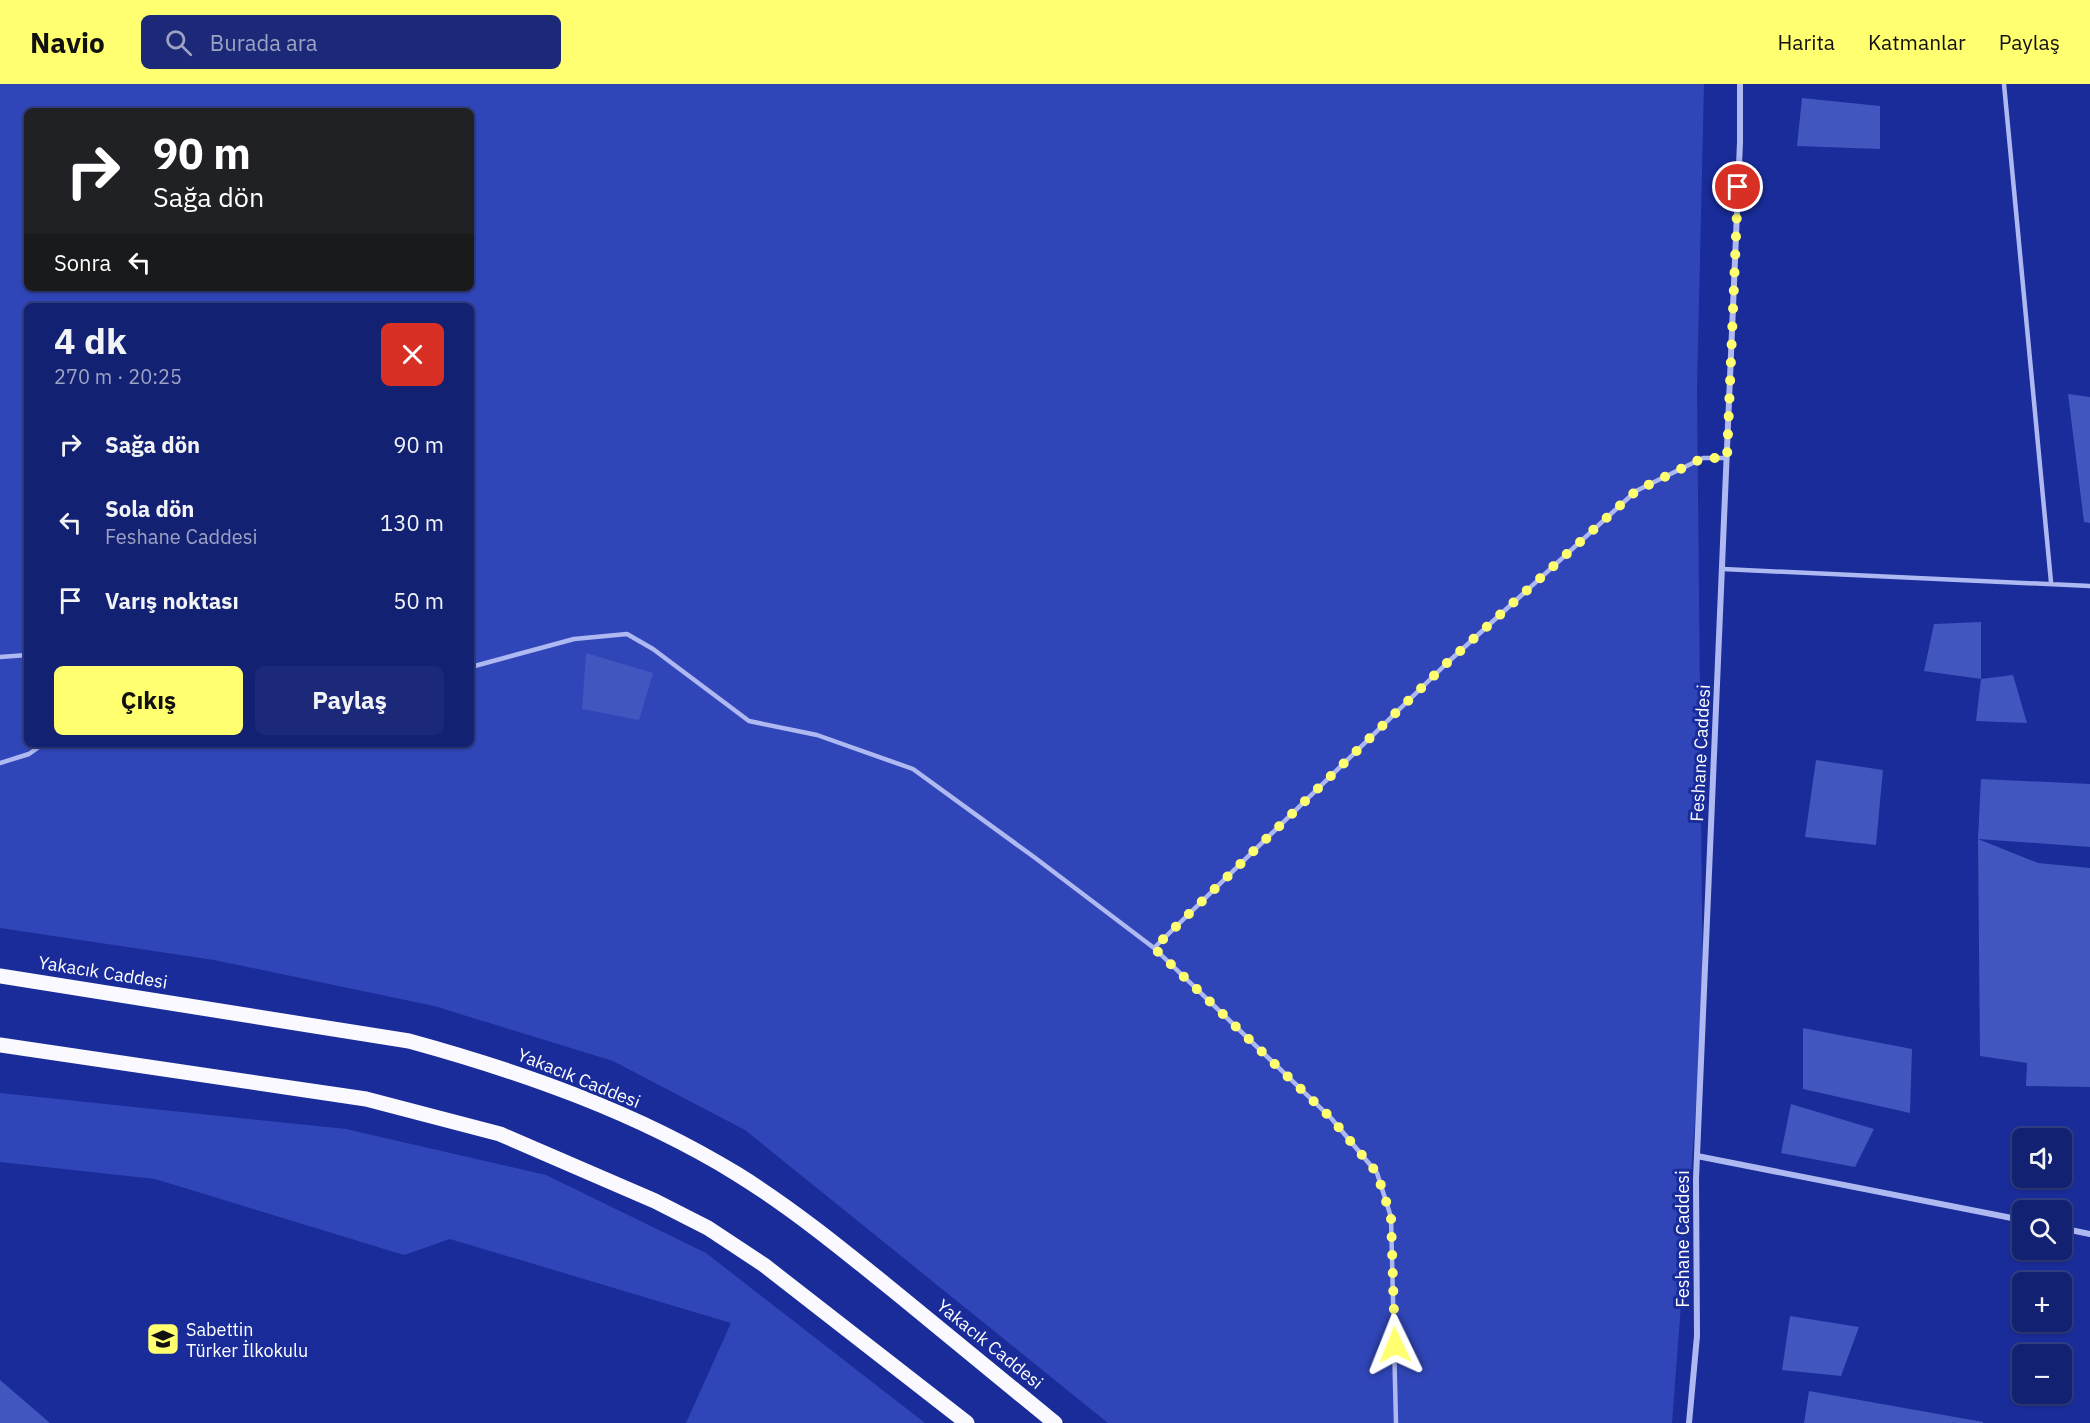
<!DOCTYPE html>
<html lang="tr">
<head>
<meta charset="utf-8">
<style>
  :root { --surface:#132173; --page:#1c2978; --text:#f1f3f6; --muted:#9da3c4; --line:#323e85; --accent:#ffff6f }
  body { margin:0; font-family:"IBM Plex Sans",sans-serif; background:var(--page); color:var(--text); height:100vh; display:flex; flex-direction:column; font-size:22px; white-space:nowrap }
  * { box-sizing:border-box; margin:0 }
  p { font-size:20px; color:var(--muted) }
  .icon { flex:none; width:33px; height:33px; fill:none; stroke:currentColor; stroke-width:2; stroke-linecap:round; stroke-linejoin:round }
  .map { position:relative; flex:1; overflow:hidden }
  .side { position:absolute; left:24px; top:219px; width:450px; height:444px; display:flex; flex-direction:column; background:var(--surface); border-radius:9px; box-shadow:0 2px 4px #0004,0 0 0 2px var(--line) }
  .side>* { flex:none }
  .guide { position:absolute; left:24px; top:24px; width:450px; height:183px; border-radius:9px; box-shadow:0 2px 4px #0004,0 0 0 2px var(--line); background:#202124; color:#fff; overflow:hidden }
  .fabs { position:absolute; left:2012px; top:1044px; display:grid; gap:12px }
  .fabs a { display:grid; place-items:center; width:60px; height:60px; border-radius:9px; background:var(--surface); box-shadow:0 2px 4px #0004,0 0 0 2px var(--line); font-size:30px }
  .pin { position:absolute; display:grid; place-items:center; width:51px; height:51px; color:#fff; margin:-26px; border:3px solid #fff; border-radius:50%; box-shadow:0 2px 6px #0007 }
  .me { position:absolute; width:66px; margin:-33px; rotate:358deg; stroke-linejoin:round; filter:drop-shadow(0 0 4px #0008) }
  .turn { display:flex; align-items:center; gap:21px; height:126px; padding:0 30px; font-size:27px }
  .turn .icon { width:78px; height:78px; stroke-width:2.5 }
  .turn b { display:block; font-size:42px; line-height:51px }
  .then { display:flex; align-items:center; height:57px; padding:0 30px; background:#0003; gap:12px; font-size:22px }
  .round { display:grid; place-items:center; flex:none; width:63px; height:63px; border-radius:9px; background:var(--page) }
  .summary { display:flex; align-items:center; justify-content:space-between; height:102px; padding:0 30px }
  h1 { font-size:36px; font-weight:700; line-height:45px }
  .button { display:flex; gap:12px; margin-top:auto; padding:12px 30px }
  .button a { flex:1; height:69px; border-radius:9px; background:var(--accent); color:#111; font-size:24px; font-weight:700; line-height:69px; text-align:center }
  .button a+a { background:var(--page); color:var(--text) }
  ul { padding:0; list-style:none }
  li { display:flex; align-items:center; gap:18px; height:78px; padding:0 30px }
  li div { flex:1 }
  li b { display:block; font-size:22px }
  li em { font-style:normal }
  header { display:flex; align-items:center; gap:36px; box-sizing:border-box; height:84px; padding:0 30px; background:var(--accent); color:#111 }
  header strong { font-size:28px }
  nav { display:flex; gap:33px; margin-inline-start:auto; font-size:21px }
  .search { width:420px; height:54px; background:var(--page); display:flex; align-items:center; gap:15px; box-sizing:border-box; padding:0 21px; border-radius:9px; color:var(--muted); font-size:22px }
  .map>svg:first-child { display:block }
  .green { fill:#3046b8; fill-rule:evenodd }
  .building { fill:#4256c0 }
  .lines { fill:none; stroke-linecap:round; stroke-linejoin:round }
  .lane { stroke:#afb9f1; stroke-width:4.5 }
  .street { stroke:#afb9f1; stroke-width:6 }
  .primary { stroke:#f9f9ff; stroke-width:15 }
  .route { stroke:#ffff6f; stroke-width:10; stroke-dasharray:0 18 }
  .labels { text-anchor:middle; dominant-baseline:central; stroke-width:6; stroke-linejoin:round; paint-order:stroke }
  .street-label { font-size:18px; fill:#fff; stroke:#192c99 }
  .poi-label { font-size:18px; fill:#fff; stroke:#192c99; text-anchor:start }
</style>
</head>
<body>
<header>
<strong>Navio</strong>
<div class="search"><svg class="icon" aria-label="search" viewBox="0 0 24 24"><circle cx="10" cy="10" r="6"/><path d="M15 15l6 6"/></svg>Burada ara</div>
<nav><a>Harita</a><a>Katmanlar</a><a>Paylaş</a></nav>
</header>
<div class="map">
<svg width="2090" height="1339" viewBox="0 0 2090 1339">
  <rect width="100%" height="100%" fill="#192c99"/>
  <path class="green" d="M0,0H1704L1697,304L1703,931L1672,1339H1108L745,1046L613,977L434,922L214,876L0,844ZM27,27H471V204H27ZM27,222H471V660H27Z
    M0,1009L346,1045L546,1091L706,1169L925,1339H686L731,1239L450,1155L404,1171L155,1095L0,1078Z"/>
  <path class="building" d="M1802,14L1880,22V65L1797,62Z
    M2068,310L2090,313V439L2084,438Z
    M1981,538V595L1924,587L1934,540Z
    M586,569L653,589L639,636L582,625Z
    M2013,591L2027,639L1976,637L1981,595Z
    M1816,676L1883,686L1876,761L1805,753Z
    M1981,695L2090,700V763L1978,755Z
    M1978,755L2038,779L2090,784V1003L2026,1002L2027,979L1980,972Z
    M1803,944L1912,965L1910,1029L1803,1005Z
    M1791,1020L1874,1045L1855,1083L1781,1069Z
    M1790,1232L1859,1243L1841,1292L1782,1286Z
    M0,1296L50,1339H0Z
    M1809,1307L1983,1338V1339H1804Z"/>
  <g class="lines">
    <path class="lane" d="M2004,0L2051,498
      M1723,485L2090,502
      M0,573L27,571
      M471,583L574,555L627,550L653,565L749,637L817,651L913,685L1034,773L1154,864L1331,1034L1377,1089L1391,1133L1396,1339
      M0,679L29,670L43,660
      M1154,864L1447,579L1636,407L1703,374H1727"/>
    <path class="street" d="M1697,1072L2022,1136
      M2061,1144L2090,1150
      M1689,1339L1697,1252L1696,1095L1740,58V0"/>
    <path class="primary" d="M0,892L409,957C522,988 636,1028 737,1090C795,1126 847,1169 900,1212C952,1255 1004,1297 1055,1339
      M0,961L366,1015L500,1050L655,1117L708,1144L764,1181L967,1339"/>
  </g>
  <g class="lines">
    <path class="route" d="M1395,1261L1391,1133L1377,1089L1331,1034L1154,864L1447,579L1636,407L1703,374H1727L1738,103"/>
  </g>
  <defs>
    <symbol id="school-square" viewBox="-11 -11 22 22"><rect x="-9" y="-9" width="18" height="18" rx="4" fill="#ffff6f" stroke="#192c99"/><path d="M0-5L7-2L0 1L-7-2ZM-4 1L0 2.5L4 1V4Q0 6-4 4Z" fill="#111"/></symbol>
  </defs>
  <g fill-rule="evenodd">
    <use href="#school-square" x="144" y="1236" width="38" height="38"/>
  </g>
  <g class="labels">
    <g class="street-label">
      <text transform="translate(1700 669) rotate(-87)">Feshane Caddesi</text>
      <text transform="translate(103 888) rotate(9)">Yakacık Caddesi</text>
      <text transform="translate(579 994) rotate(22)">Yakacık Caddesi</text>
      <text transform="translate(1682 1155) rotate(-90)">Feshane Caddesi</text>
      <text transform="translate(990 1260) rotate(39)">Yakacık Caddesi</text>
    </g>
    <g class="poi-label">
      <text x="186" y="1245">Sabettin<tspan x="186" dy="21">Türker İlkokulu</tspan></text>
    </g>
  </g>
</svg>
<div class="fabs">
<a><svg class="icon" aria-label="sound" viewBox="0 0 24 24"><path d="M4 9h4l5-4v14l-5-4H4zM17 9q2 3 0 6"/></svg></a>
<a><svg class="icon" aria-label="search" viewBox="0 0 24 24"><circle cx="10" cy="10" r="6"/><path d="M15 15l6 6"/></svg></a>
<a>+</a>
<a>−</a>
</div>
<div class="pin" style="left:1738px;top:103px;background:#d93025"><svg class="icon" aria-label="arrive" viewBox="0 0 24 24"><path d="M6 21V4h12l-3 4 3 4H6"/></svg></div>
<svg class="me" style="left:1395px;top:1261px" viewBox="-20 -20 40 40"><path d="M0-17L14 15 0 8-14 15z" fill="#ffff6f" stroke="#fff" stroke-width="4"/></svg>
<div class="guide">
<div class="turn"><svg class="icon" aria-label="right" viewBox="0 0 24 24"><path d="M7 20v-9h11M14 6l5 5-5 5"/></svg><div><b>90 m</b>Sağa dön</div></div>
<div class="then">Sonra<svg class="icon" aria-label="left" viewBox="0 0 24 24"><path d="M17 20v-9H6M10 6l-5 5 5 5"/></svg></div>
</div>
<section class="side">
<div class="summary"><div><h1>4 dk</h1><p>270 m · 20:25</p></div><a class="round" style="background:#d93025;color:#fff"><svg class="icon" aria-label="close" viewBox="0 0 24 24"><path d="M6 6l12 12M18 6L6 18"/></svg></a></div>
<ul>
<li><svg class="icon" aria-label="right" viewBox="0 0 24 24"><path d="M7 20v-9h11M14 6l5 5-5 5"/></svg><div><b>Sağa dön</b></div><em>90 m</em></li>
<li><svg class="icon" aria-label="left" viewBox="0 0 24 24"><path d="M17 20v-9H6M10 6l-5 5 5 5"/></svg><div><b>Sola dön</b><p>Feshane Caddesi</p></div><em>130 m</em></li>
<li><svg class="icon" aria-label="arrive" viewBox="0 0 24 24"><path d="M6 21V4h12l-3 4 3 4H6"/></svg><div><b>Varış noktası</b></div><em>50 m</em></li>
</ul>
<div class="button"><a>Çıkış</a><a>Paylaş</a></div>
</section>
</div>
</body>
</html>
